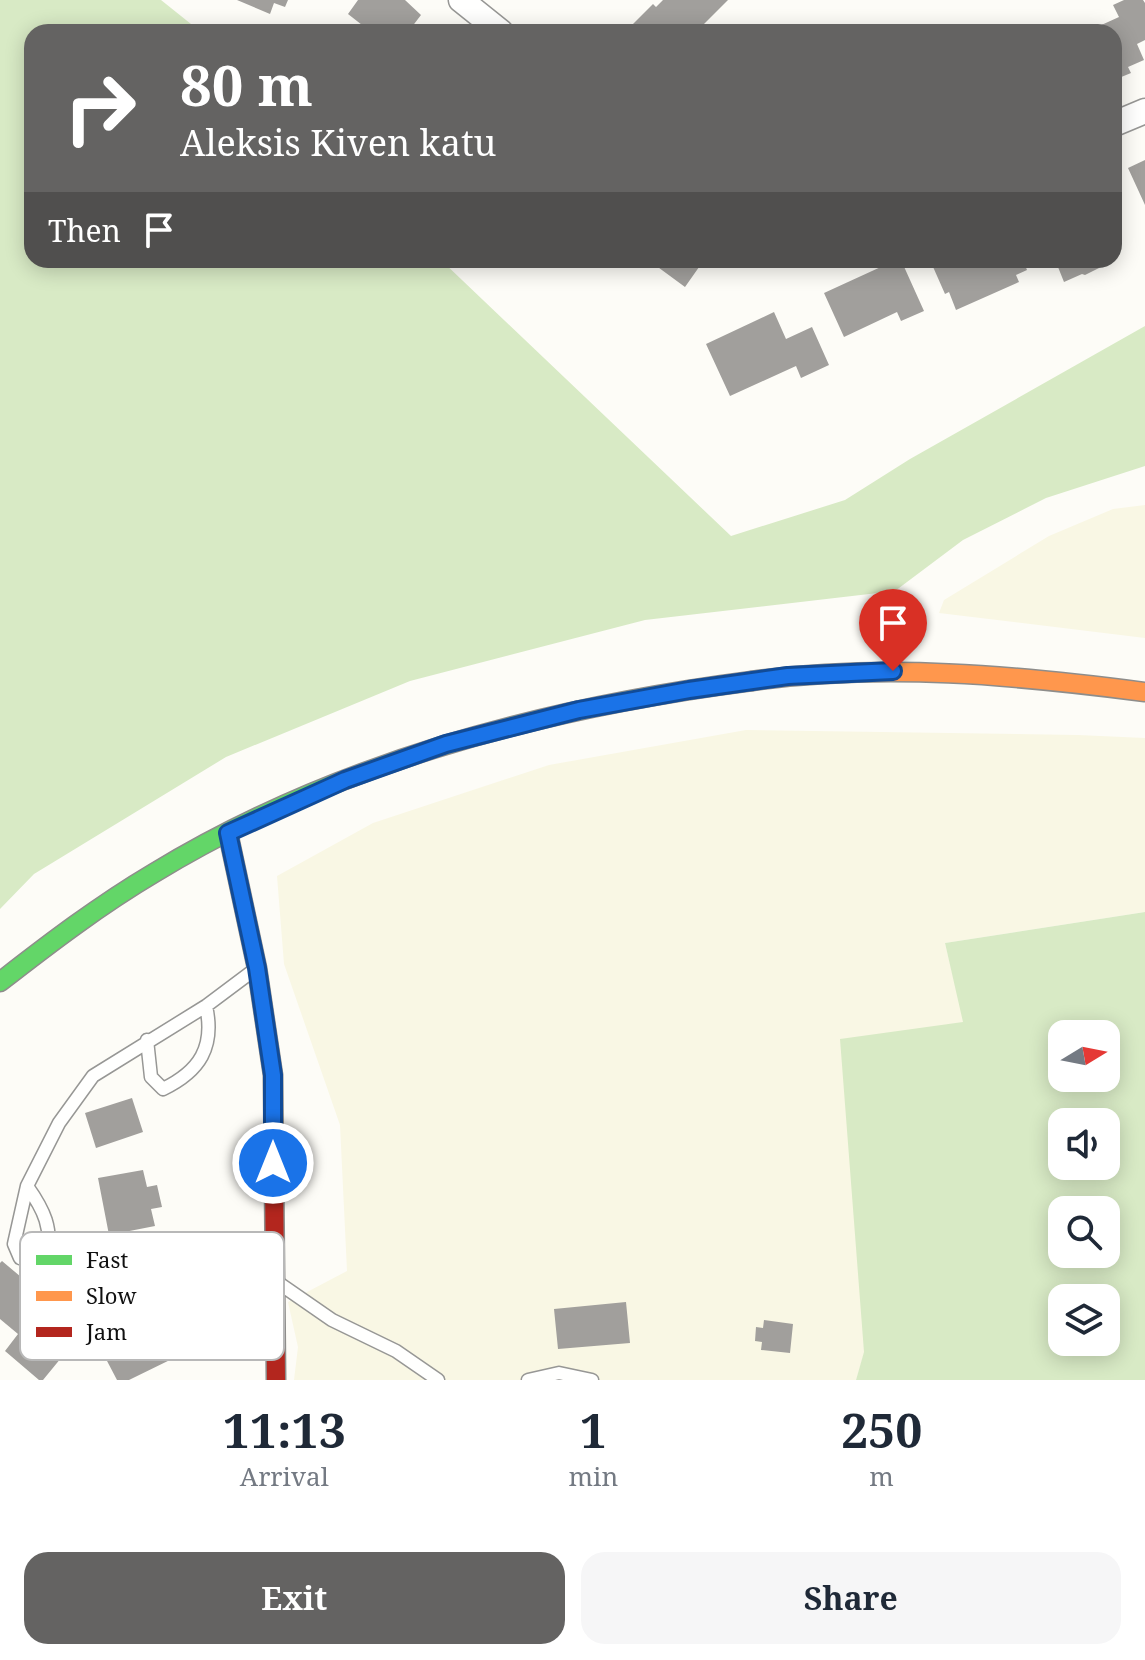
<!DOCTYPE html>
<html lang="en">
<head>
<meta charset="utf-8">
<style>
  :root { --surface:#fff; --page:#f6f6f7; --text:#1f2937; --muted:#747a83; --accent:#646362 }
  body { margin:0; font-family:"Noto Serif",serif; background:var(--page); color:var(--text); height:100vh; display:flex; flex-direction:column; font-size:30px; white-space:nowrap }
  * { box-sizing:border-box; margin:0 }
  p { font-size:26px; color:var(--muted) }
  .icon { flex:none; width:44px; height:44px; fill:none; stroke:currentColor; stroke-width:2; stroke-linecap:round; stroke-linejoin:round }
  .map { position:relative; height:1380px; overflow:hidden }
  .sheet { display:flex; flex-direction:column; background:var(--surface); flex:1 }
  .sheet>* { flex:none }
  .guide { position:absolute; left:24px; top:24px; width:1098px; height:244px; border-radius:24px; box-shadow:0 4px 20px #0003; background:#646362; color:#fff; overflow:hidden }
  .needle { width:52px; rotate:80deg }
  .controls { position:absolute; left:1048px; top:1020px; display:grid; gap:16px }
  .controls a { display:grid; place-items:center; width:72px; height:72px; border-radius:16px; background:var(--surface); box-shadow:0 4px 20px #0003; font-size:40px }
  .pin { position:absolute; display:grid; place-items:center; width:68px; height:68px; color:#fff; margin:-82px -34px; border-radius:50% 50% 50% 0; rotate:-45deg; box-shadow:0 0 8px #0007 }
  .pin .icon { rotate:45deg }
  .me { position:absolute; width:88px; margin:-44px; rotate:0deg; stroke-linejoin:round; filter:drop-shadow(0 0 6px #0008) }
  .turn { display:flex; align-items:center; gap:28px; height:168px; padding:0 24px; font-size:36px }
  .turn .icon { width:104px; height:104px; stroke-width:2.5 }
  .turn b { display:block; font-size:56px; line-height:68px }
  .then { display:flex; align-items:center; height:76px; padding:0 24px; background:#0003; gap:16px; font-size:30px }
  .eta { display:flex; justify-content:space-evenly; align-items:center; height:136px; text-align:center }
  .eta b { font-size:48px; font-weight:700; line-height:56px }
  .action { display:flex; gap:16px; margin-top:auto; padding:16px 24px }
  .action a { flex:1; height:92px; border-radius:24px; background:var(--accent); color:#fff; font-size:32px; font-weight:700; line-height:92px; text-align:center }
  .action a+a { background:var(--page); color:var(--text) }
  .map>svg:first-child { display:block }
  .farmland { fill:#f9f7e4 }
  .forest { fill:#d8eac5; fill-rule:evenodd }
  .building { fill:#a19f9c }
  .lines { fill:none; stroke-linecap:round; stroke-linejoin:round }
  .lane-casing { stroke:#979795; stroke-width:15 }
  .street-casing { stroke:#979795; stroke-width:27 }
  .fast-casing { stroke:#8e8d8b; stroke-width:21 }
  .slow-casing { stroke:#8e8d8b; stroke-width:21 }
  .jam-casing { stroke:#8e8d8b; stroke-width:21 }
  .lane { stroke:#fffffe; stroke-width:12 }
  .street { stroke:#fffffe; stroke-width:24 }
  .fast { stroke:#63d668; stroke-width:18 }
  .slow { stroke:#ff974d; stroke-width:18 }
  .jam { stroke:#b3261e; stroke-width:18 }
  .route-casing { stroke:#114b97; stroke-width:20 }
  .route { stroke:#1a73e8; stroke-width:14 }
  .key { fill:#fff; stroke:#b8b8b8; stroke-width:2 }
  .key-label { font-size:22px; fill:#111 }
</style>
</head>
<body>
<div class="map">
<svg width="1145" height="1380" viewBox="0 0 1145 1380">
  <rect width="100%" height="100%" fill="#fdfcf7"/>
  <path class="farmland" d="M1145,505V638L939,613L944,600L1049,536L1113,509Z
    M746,730L1078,735L1145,738V912L945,943L964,1022L856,1380H294L298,1347L288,1302L347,1271L340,1125L284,964L277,876L373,823L549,765Z"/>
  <path class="forest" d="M0,0H161L201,32H32V260H441L731,536L845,500L910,459L1145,326V466L1046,498L963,540L895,591L645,620L410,681L226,757L34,874L0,909Z
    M1145,912V1380H856L864,1352L840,1039L963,1022L945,943ZM1062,1034H1106V1078H1062ZM1062,1122H1106V1166H1062ZM1062,1210H1106V1254H1062ZM1062,1298H1106V1342H1062Z"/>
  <path class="building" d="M237,0H288L285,7L274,3L270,14Z
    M358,0H405L421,15L408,32H371L348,14Z
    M663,0H728L696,32H631L634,29L631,26L653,4L656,7Z
    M1124,0H1143L1145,3V40L1137,44L1144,60L1128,67L1131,73L1114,80V32H1086L1119,17L1113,5Z
    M1145,160V205L1128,168Z
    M653,260H704L685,287L651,262Z
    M896,260H901L924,311L901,321L897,312L844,337L824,293Z
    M930,260H1023L1027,270L1016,275L1019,282L956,310L949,292L945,294Z
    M1048,260H1109V263L1085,275L1082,274L1064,282L1056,262L1051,265Z
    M774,312L786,339L812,327L829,365L801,378L796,366L730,396L706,344Z
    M132,1098L143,1132L96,1148L85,1113Z
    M143,1170L147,1187L157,1185L162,1207L151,1209L155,1226L109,1235L98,1178Z
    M2,1261L84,1330L43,1380H39L5,1351L18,1334L0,1319V1263Z
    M626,1302L630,1343L558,1349L554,1309Z
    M764,1320L793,1324L790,1353L761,1350L762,1342L755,1341L756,1327L763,1328Z
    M163,1331L176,1357L129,1380H117L106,1359Z"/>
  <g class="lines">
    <defs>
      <path id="lane" d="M147,1040L151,1077L163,1089C200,1071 215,1047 206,1006
        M27,1186C44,1210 53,1228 47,1259L31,1262L20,1258L14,1244L27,1186L59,1123L93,1076L206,1006L254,970
        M280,1284L332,1320L396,1351L438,1380
        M528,1380L559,1373L592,1380"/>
      <path id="street" d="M461,0L501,32
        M1114,124L1145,111"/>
      <path id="fast" d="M0,982C50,943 100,905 154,873C335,763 543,708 752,681"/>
      <path id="slow" d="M752,681C883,663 1014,675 1145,692"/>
      <path id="jam" d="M228,833L257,968L273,1075L276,1380"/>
    </defs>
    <use href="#lane" class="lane-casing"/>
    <use href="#street" class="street-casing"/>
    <use href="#fast" class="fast-casing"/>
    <use href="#slow" class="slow-casing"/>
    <use href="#jam" class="jam-casing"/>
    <use href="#lane" class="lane"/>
    <use href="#street" class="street"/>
    <use href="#fast" class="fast"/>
    <use href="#slow" class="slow"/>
    <use href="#jam" class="jam"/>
  </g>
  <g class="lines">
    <defs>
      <path id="route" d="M273,1163V1075L257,968L228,833L345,780L446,744L579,710L689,690L788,676L893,671"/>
    </defs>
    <use href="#route" class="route-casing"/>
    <use href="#route" class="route"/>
  </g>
  <rect x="20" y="1232" width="264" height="128" rx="12" class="key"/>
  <rect x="36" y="1255" width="36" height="10" fill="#63d668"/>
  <rect x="36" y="1291" width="36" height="10" fill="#ff974d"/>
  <rect x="36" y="1327" width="36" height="10" fill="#b3261e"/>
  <g class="key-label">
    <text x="86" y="1268">Fast</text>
    <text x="86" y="1304">Slow</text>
    <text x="86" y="1340">Jam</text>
  </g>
</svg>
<div class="controls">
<a><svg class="needle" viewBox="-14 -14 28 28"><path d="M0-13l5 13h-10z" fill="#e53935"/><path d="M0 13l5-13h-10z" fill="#747a83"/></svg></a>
<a><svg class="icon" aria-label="sound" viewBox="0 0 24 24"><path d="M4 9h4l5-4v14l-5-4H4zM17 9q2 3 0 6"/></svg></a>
<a><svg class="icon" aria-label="search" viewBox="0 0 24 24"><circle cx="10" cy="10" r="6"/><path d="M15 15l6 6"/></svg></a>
<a><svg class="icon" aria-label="layers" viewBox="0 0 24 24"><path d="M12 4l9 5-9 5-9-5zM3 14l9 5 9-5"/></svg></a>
</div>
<div class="pin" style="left:893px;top:671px;background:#d93025"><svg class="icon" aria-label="arrive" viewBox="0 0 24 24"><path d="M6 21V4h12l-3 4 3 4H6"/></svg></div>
<svg class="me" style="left:273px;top:1163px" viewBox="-20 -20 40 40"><circle r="17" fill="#1a73e8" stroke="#fff" stroke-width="3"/><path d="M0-11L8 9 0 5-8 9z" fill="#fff"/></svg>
<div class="guide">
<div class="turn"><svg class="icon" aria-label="right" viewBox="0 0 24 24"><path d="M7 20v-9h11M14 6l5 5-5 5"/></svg><div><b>80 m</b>Aleksis Kiven katu</div></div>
<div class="then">Then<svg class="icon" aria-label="arrive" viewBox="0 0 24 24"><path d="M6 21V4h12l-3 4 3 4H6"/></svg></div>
</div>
</div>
<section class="sheet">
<div class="eta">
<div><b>11:13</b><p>Arrival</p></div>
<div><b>1</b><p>min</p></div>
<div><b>250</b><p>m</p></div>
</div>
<div class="action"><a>Exit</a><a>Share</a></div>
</section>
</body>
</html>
